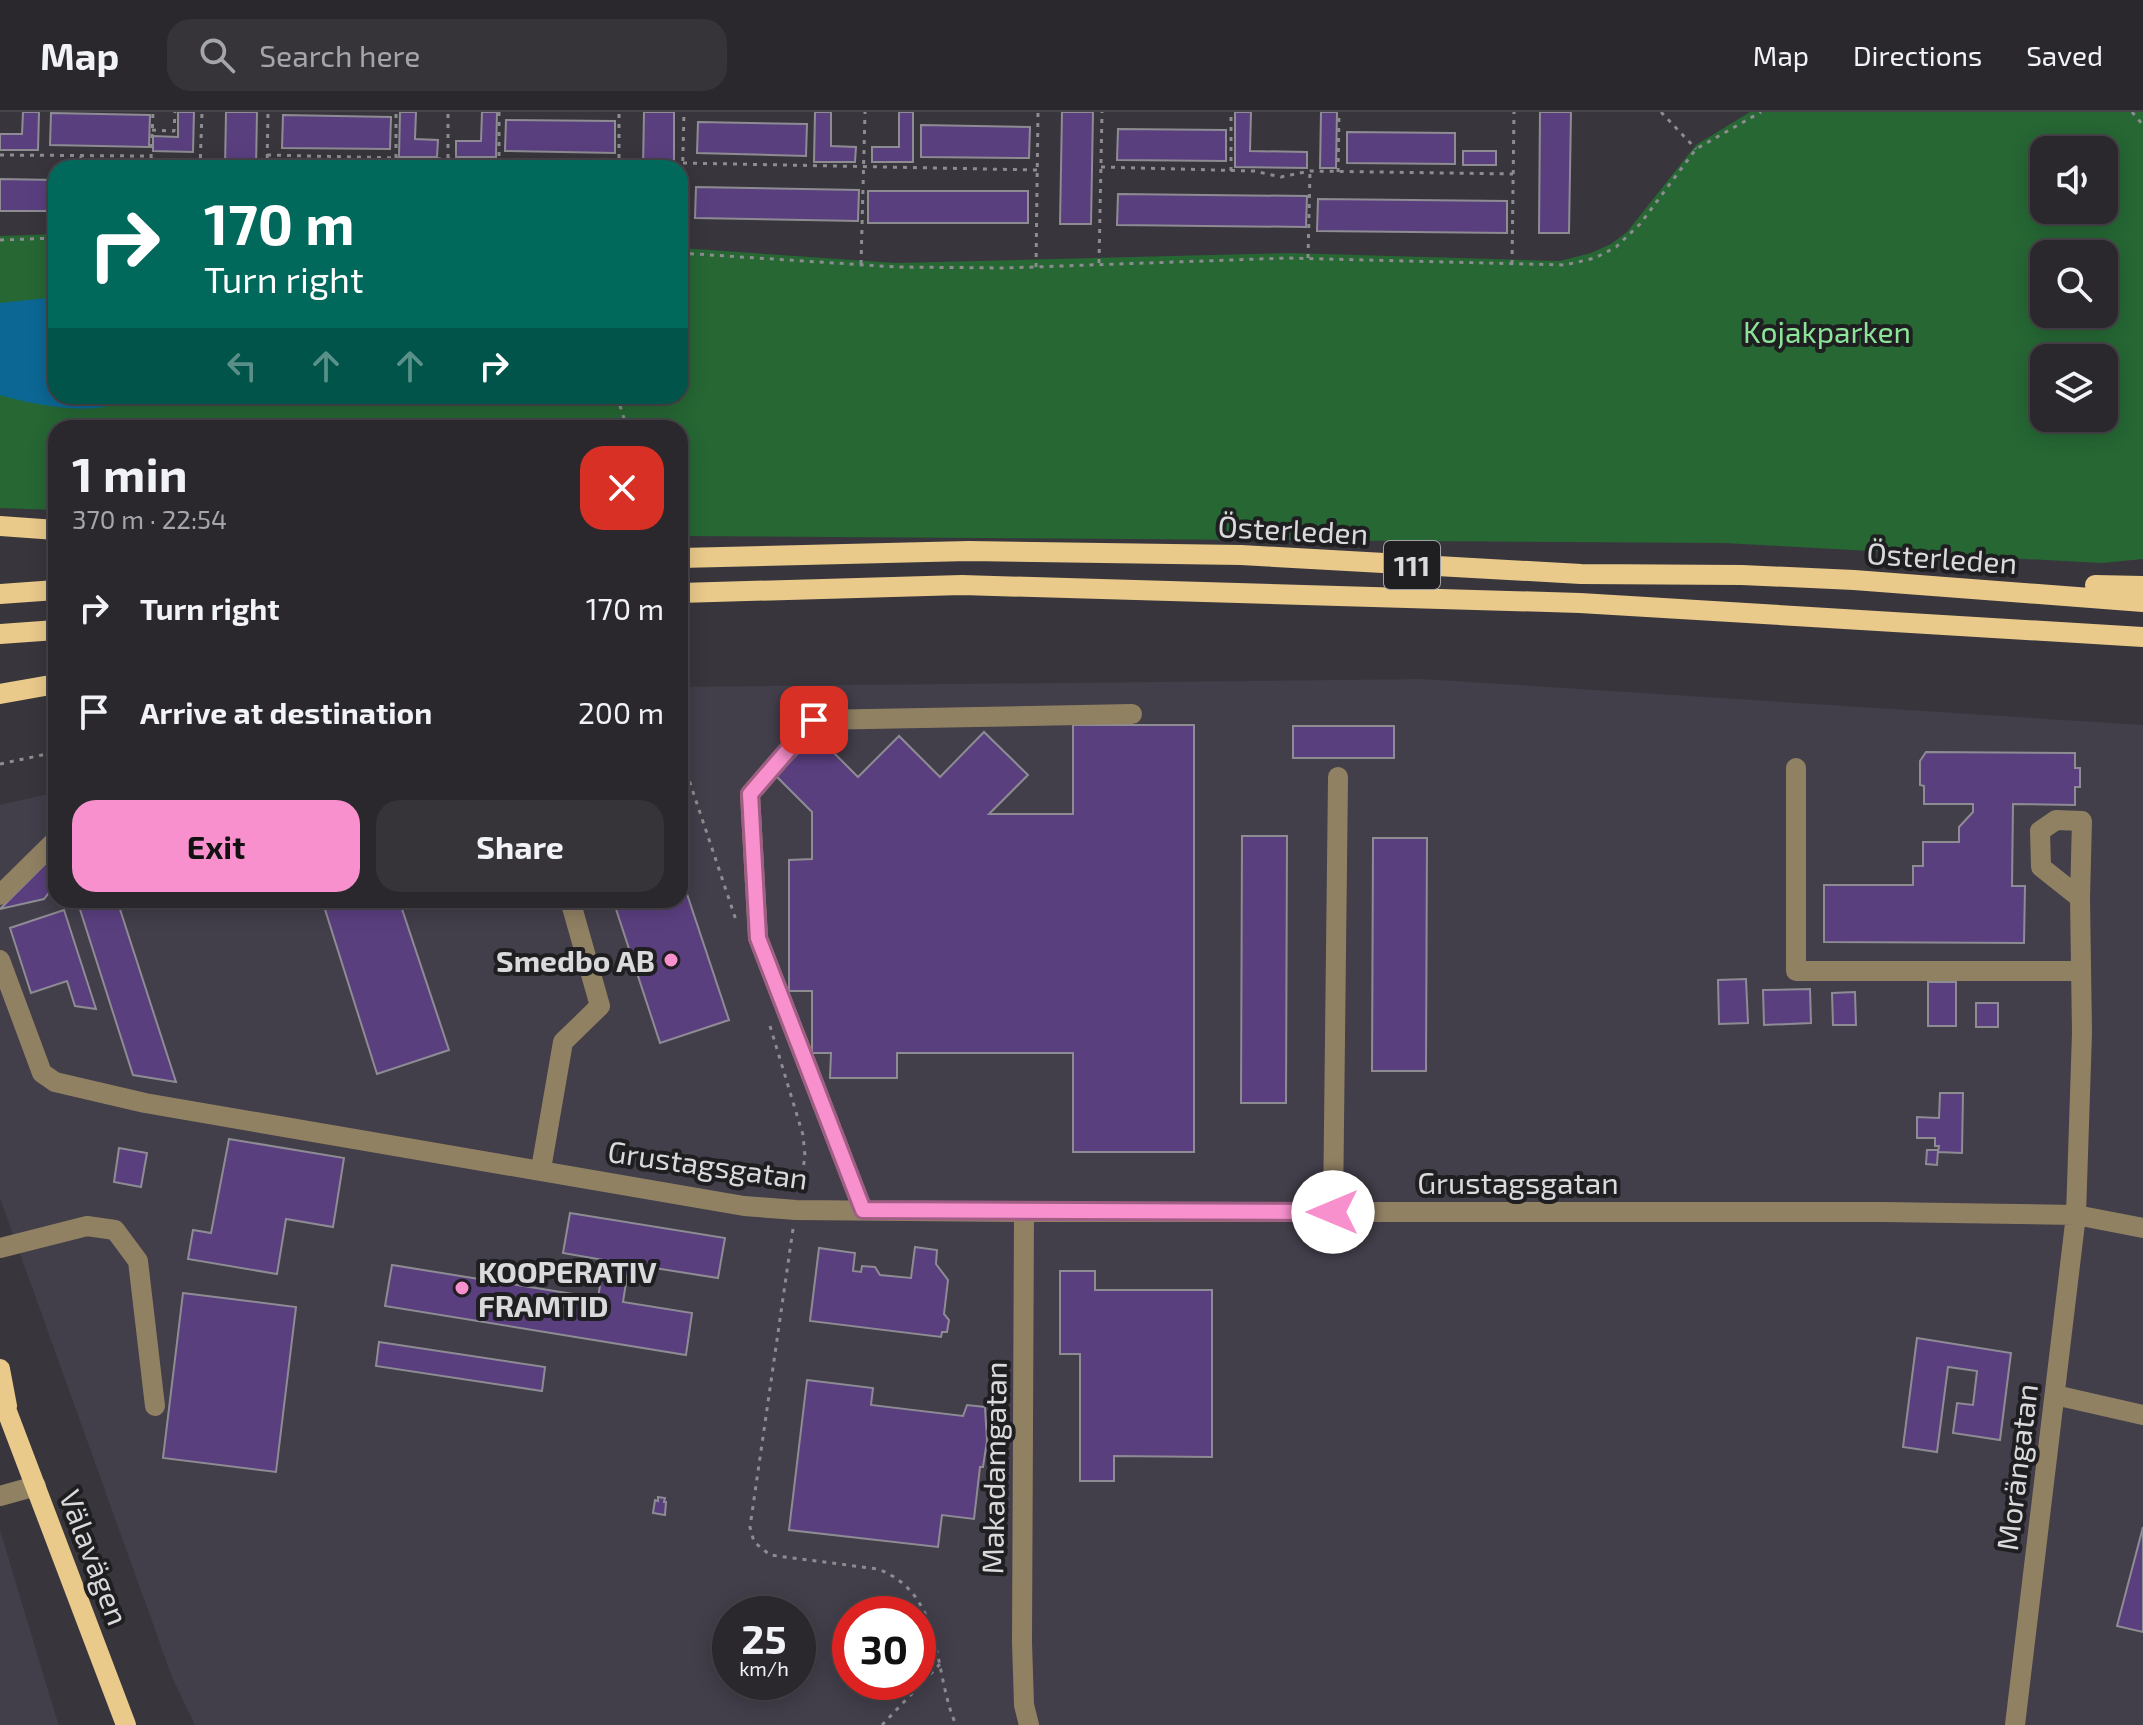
<!DOCTYPE html>
<html lang="en">
<head>
<meta charset="utf-8">
<style>
  :root { --surface:#2a282d; --page:#363439; --text:#f1f3f6; --muted:#a5a6aa; --line:#464449; --accent:#f790cd }
  body { margin:0; font-family:"Exo 2",sans-serif; background:var(--page); color:var(--text); height:100vh; display:flex; flex-direction:column; font-size:30px; white-space:nowrap }
  * { box-sizing:border-box; margin:0 }
  p { font-size:26px; color:var(--muted) }
  .icon { flex:none; width:44px; height:44px; fill:none; stroke:currentColor; stroke-width:2; stroke-linecap:round; stroke-linejoin:round }
  .map { position:relative; flex:1; overflow:hidden }
  .drawer { position:absolute; left:48px; top:308px; width:640px; height:488px; display:flex; flex-direction:column; background:var(--surface); border-radius:24px; box-shadow:0 4px 20px #0003,0 0 0 2px var(--line) }
  .drawer>* { flex:none }
  .guide { position:absolute; left:48px; top:48px; width:640px; height:244px; border-radius:24px; box-shadow:0 4px 20px #0003,0 0 0 2px var(--line); background:#00695c; color:#fff; overflow:hidden }
  .fabs { position:absolute; left:2030px; top:24px; display:grid; gap:16px }
  .fabs a { display:grid; place-items:center; width:88px; height:88px; border-radius:16px; background:var(--surface); box-shadow:0 4px 20px #0003,0 0 0 2px var(--line); font-size:40px }
  .speed { position:absolute; left:712px; top:1484px; display:flex; gap:16px; font-size:40px; font-weight:700; text-align:center }
  .speed>* { display:grid; place-content:center; width:104px; height:104px; border-radius:50%; background:var(--surface); box-shadow:0 4px 20px #0003,0 0 0 2px var(--line); line-height:1 }
  .speed small { font-size:20px; font-weight:400 }
  .speed .limit { border:12px solid #d22; background:#fff; color:#111 }
  .pin { position:absolute; display:grid; place-items:center; width:68px; height:68px; color:#fff; margin:-34px; border-radius:16px; box-shadow:0 4px 12px #0006 }
  .me { position:absolute; width:88px; margin:-44px; rotate:270deg; stroke-linejoin:round; filter:drop-shadow(0 0 6px #0008) }
  .turn { display:flex; align-items:center; gap:28px; height:168px; padding:0 24px; font-size:36px }
  .turn .icon { width:104px; height:104px; stroke-width:2.5 }
  .turn b { display:block; font-size:56px; line-height:68px }
  .lanes { display:flex; align-items:center; height:76px; padding:0 24px; background:#0003; justify-content:center; gap:40px; direction:ltr }
  .lanes .off { opacity:.35 }
  .round { display:grid; place-items:center; flex:none; width:84px; height:84px; border-radius:24px; background:var(--page) }
  .head { display:flex; align-items:center; justify-content:space-between; height:136px; padding:0 24px }
  h1 { font-size:48px; font-weight:700; line-height:60px }
  .primary-button { display:flex; gap:16px; margin-top:auto; padding:16px 24px }
  .primary-button a { flex:1; height:92px; border-radius:24px; background:var(--accent); color:#111; font-size:32px; font-weight:700; line-height:92px; text-align:center }
  .primary-button a+a { background:var(--page); color:var(--text) }
  ul { padding:0; list-style:none }
  li { display:flex; align-items:center; gap:24px; height:104px; padding:0 24px }
  li div { flex:1 }
  li b { display:block; font-size:30px }
  li em { font-style:normal }
  header { display:flex; align-items:center; gap:48px; box-sizing:border-box; height:112px; padding:0 40px; background:var(--surface); border-bottom:2px solid var(--line) }
  header strong { font-size:38px }
  nav { display:flex; gap:44px; margin-inline-start:auto; font-size:28px }
  .search { width:560px; height:72px; background:var(--page); display:flex; align-items:center; gap:20px; box-sizing:border-box; padding:0 28px; border-radius:24px; color:var(--muted); font-size:30px }
  .map>svg:first-child { display:block }
  .built { fill:#423e4a; fill-rule:evenodd }
  .green { fill:#266734; fill-rule:evenodd }
  .water { fill:#0c6794 }
  .building { fill:#5a3f7f; stroke:#8e8c93; stroke-width:2 }
  .lines { fill:none; stroke-linecap:round; stroke-linejoin:round }
  .path { stroke:#8d8c90; stroke-width:3; stroke-dasharray:4 6; stroke-linecap:butt }
  .minor { stroke:#918163; stroke-width:20 }
  .major { stroke:#eaca8a; stroke-width:20 }
  .route-casing { stroke:#a15e85; stroke-width:20 }
  .route { stroke:#f790cd; stroke-width:14 }
  .poi-dot { fill:#f790cd; stroke:#1f1e21; stroke-width:3 }
  .labels { text-anchor:middle; dominant-baseline:central; stroke-width:8; stroke-linejoin:round; paint-order:stroke }
  .shield { fill:#1f1e21; stroke:#a2a1a4; stroke-width:2 }
  .shield-label { font-size:28px; font-weight:bold; fill:#dad9dc }
  .park-label { font-size:30px; fill:#8be499; stroke:#1f1e21 }
  .street-label { font-size:30px; fill:#dad9dc; stroke:#1f1e21 }
  .poi-label { font-size:30px; font-weight:bold; fill:#dad9dc; stroke:#1f1e21; text-anchor:end }
</style>
</head>
<body>
<header>
<strong>Map</strong>
<div class="search"><svg class="icon" aria-label="search" viewBox="0 0 24 24"><circle cx="10" cy="10" r="6"/><path d="M15 15l6 6"/></svg>Search here</div>
<nav><a>Map</a><a>Directions</a><a>Saved</a></nav>
</header>
<div class="map">
<svg width="2143" height="1613" viewBox="0 0 2143 1613">
  <rect width="100%" height="100%" fill="#38363c"/>
  <path class="built" d="M1423,567L2143,613V1613H195L172,1565L0,1086V693L56,680V788H680V575ZM730,1502H798V1570H730ZM850,1502H918V1570H850Z
    M0,1418L57,1608L59,1613H0Z"/>
  <path class="green" d="M1750,0H2143V447L2102,451L1723,431L680,424V316H56V398L0,396V124L56,122V284H680V136L896,151L1290,141L1560,149L1591,141L1611,132L1627,120L1696,33ZM2044,38H2104V98H2044ZM2044,142H2104V202H2044ZM2044,246H2104V306H2044Z"/>
  <path class="water" d="M56,185V284H127C105,308 29,292 0,283V191Z"/>
  <path class="building" d="M23,0H39L38,38H0V22H22Z
    M178,0H194L193,40L153,39V24L178,25Z
    M226,0H257L256,56H225Z
    M400,0H416L415,27L438,28L437,45H399Z
    M482,0H497L496,45H456V29H481Z
    M644,0H674V56H643Z
    M815,0H831V34L856,35L855,50H814Z
    M899,0H913V50H872V35H899Z
    M1062,0H1093L1091,112H1060Z
    M1235,0H1251L1250,39L1307,40V56L1235,55Z
    M1321,0H1337L1336,56H1320Z
    M1540,0H1571L1569,121H1539Z
    M51,1L150,3L149,35L50,33Z
    M283,3L391,5L390,37L282,36Z
    M506,8L615,9V41L505,39Z
    M698,10L807,12L806,44L697,41Z
    M921,13L1030,15L1029,46L921,45Z
    M1118,17L1226,18V49L1117,48Z
    M1347,20L1455,21V52L1347,51Z
    M1463,39H1496V53H1463Z
    M0,67L56,68V99H0Z
    M696,75L859,78L858,109L695,106Z
    M868,79H1028V111H868Z
    M1118,82L1307,84L1306,115L1117,113Z
    M1318,87L1507,89V121L1317,119Z
    M1073,613H1194V1040H1073V941H897V966H830L831,941H812V879H789V748L812,747V700L776,664L816,623L858,665L899,624L940,665L984,620L1028,663L989,702H1073Z
    M1293,614H1394V646H1293Z
    M1926,640L2075,641V656H2080V675H2075V693L2013,692L2012,774H2025L2024,831L1824,830V773H1913V754H1923V730H1959V715L1973,700V692H1924V674L1920,673V649Z
    M1242,724H1287L1286,991H1241Z
    M1373,726H1427L1426,959H1372Z
    M56,741V780L48,782L44,787L0,797Z
    M680,761L729,908L660,931L613,788H680Z
    M77,788H117L176,970L133,963Z
    M322,788H399L449,938L377,962Z
    M64,798L96,897L75,894L67,869L31,881L10,816Z
    M1746,867L1748,911L1719,912L1718,868Z
    M1928,870H1956V914H1928Z
    M1810,877L1811,911L1764,913L1763,878Z
    M1855,880L1856,913H1833L1832,881Z
    M1976,891H1998V915H1976Z
    M1940,981H1963L1962,1041L1938,1040L1939,1034H1935V1026H1917V1005L1939,1006Z
    M229,1027L344,1046L333,1115L286,1107L277,1162L188,1147L193,1118L211,1121Z
    M119,1036L147,1041L141,1075L114,1070Z
    M1927,1038H1938L1937,1053L1926,1052Z
    M570,1101L725,1126L718,1166L629,1152L623,1190L692,1201L686,1243L385,1194L392,1153L598,1186L604,1148L563,1141Z
    M915,1135L937,1138L936,1152L948,1168L944,1202L949,1208L947,1220H942L941,1225L810,1209L819,1136L855,1141L853,1159L861,1160L862,1154L875,1155L880,1163L911,1166Z
    M1060,1159H1095V1178H1212V1345L1114,1344V1369H1080V1242H1060Z
    M183,1181L296,1195L276,1360L163,1346Z
    M1917,1226L2011,1241L2000,1328L1953,1321L1957,1291L1973,1293L1977,1259L1948,1255L1937,1340L1903,1335Z
    M379,1230L545,1255L542,1279L376,1254Z
    M807,1268L873,1276L871,1293L963,1304L967,1293L985,1295L987,1329L983,1355H980L974,1407L942,1403L938,1435L789,1418Z
    M658,1385L665,1386L664,1390H666L665,1403L653,1401L655,1388L658,1389Z
    M2143,1415V1520L2117,1514Z"/>
  <g class="lines">
    <path class="path" d="M499,0V48
      M1661,0L1696,37
      M2132,0L2143,13
      M152,18L174,19L175,0
      M0,43L145,44L157,49L201,50
      M267,43L619,51
      M151,46L153,0
      M396,46V0
      M683,51L1037,58
      M1101,55L1254,59L1281,65L1310,59L1513,62
      M80,56L81,44
      M200,56L202,0
      M267,56L268,0
      M448,56V0
      M619,56V0
      M1231,59V0
      M1338,60L1339,0
      M0,128L56,126
      M680,141L896,155L1005,156L1288,146L1565,153L1595,146L1616,135L1640,112L1696,37L1761,0
      M1308,146L1310,59
      M1099,151L1102,0
      M861,152L865,0
      M1512,152L1514,0
      M1036,155L1038,0
      M680,159L684,0
      M680,204L687,222
      M617,284L627,316
      M680,641L736,808
      M0,652L56,640
      M770,914L803,1023L805,1044L800,1077
      M793,1117L750,1415L754,1430L770,1443L878,1457C945,1483 932,1558 956,1613
      M882,1613L940,1552"/>
    <path class="minor" d="M1796,656V859H2081
      M0,783L56,728
      M0,848L42,961L55,970L145,991L744,1094L796,1098L1024,1100H1883L2076,1103L2143,1116
      M541,1057L563,930L600,894L570,788
      M863,1098L758,826L750,682L814,608L1132,602
      M1024,1100L1022,1530L1024,1593L1029,1613
      M1333,1100L1338,665
      M0,1136L87,1114L115,1118L138,1149L155,1294
      M2055,1283L2143,1303
      M0,1384L36,1374
      M2015,1613L2076,1103L2082,921L2080,786L2041,755L2040,719L2056,708L2082,709L2080,786"/>
    <path class="major" d="M0,414L56,418
      M680,446L969,439L1241,443L1581,462L1742,463L1854,468L2143,490
      M2095,473L2143,474
      M680,481L962,473L1580,491L2143,525
      M0,482L56,478
      M0,522L56,518
      M0,582L56,572
      M0,1257L7,1294
      M0,1281L126,1613"/>
  </g>
  <g class="lines">
    <defs>
      <path id="route" d="M814,608L750,682L758,826L863,1098L1333,1100"/>
    </defs>
    <use href="#route" class="route-casing"/>
    <use href="#route" class="route"/>
  </g>
  <g class="poi-dot">
    <circle cx="671" cy="848" r="8"/>
    <circle cx="462" cy="1176" r="8"/>
  </g>
  <g class="labels">
    <rect class="shield" x="1384" y="429" width="56" height="48" rx="6"/>
    <g class="shield-label">
      <text x="1412" y="453">111</text>
    </g>
    <g class="park-label">
      <text x="1827" y="219">Kojakparken</text>
    </g>
    <g class="street-label">
      <text transform="translate(1293 417) rotate(3)">Österleden</text>
      <text transform="translate(1942 445) rotate(4)">Österleden</text>
      <text transform="translate(708 1052) rotate(8)">Grustagsgatan</text>
      <text x="1518" y="1070">Grustagsgatan</text>
      <text transform="translate(2016 1355) rotate(-83)">Morängatan</text>
      <text transform="translate(993 1356) rotate(-89)">Makadamgatan</text>
      <text transform="translate(95 1445) rotate(69)">Välavägen</text>
    </g>
    <g class="poi-label">
      <text x="655" y="848">Smedbo AB</text>
      <text x="478" y="1159" text-anchor="start">KOOPERATIV<tspan x="478" dy="34">FRAMTID</tspan></text>
    </g>
  </g>
</svg>
<div class="fabs">
<a><svg class="icon" aria-label="sound" viewBox="0 0 24 24"><path d="M4 9h4l5-4v14l-5-4H4zM17 9q2 3 0 6"/></svg></a>
<a><svg class="icon" aria-label="search" viewBox="0 0 24 24"><circle cx="10" cy="10" r="6"/><path d="M15 15l6 6"/></svg></a>
<a><svg class="icon" aria-label="layers" viewBox="0 0 24 24"><path d="M12 4l9 5-9 5-9-5zM3 14l9 5 9-5"/></svg></a>
</div>
<div class="speed"><div>25<small>km/h</small></div><div class="limit">30</div></div>
<div class="pin" style="left:814px;top:608px;background:#d93025"><svg class="icon" aria-label="arrive" viewBox="0 0 24 24"><path d="M6 21V4h12l-3 4 3 4H6"/></svg></div>
<svg class="me" style="left:1333px;top:1100px" viewBox="-20 -20 40 40"><circle r="19" fill="#fff"/><path d="M0-13L10 11 0 6-10 11z" fill="#f790cd"/></svg>
<div class="guide">
<div class="turn"><svg class="icon" aria-label="right" viewBox="0 0 24 24"><path d="M7 20v-9h11M14 6l5 5-5 5"/></svg><div><b>170 m</b>Turn right</div></div>
<div class="lanes"><svg class="icon off" aria-label="left" viewBox="0 0 24 24"><path d="M17 20v-9H6M10 6l-5 5 5 5"/></svg><svg class="icon off" aria-label="ahead" viewBox="0 0 24 24"><path d="M12 20V5M6 11l6-6 6 6"/></svg><svg class="icon off" aria-label="ahead" viewBox="0 0 24 24"><path d="M12 20V5M6 11l6-6 6 6"/></svg><svg class="icon" aria-label="right" viewBox="0 0 24 24"><path d="M7 20v-9h11M14 6l5 5-5 5"/></svg></div>
</div>
<section class="drawer">
<div class="head"><div><h1>1 min</h1><p>370 m · 22:54</p></div><a class="round" style="background:#d93025;color:#fff"><svg class="icon" aria-label="close" viewBox="0 0 24 24"><path d="M6 6l12 12M18 6L6 18"/></svg></a></div>
<ul>
<li><svg class="icon" aria-label="right" viewBox="0 0 24 24"><path d="M7 20v-9h11M14 6l5 5-5 5"/></svg><div><b>Turn right</b></div><em>170 m</em></li>
<li><svg class="icon" aria-label="arrive" viewBox="0 0 24 24"><path d="M6 21V4h12l-3 4 3 4H6"/></svg><div><b>Arrive at destination</b></div><em>200 m</em></li>
</ul>
<div class="primary-button"><a>Exit</a><a>Share</a></div>
</section>
</div>
</body>
</html>
